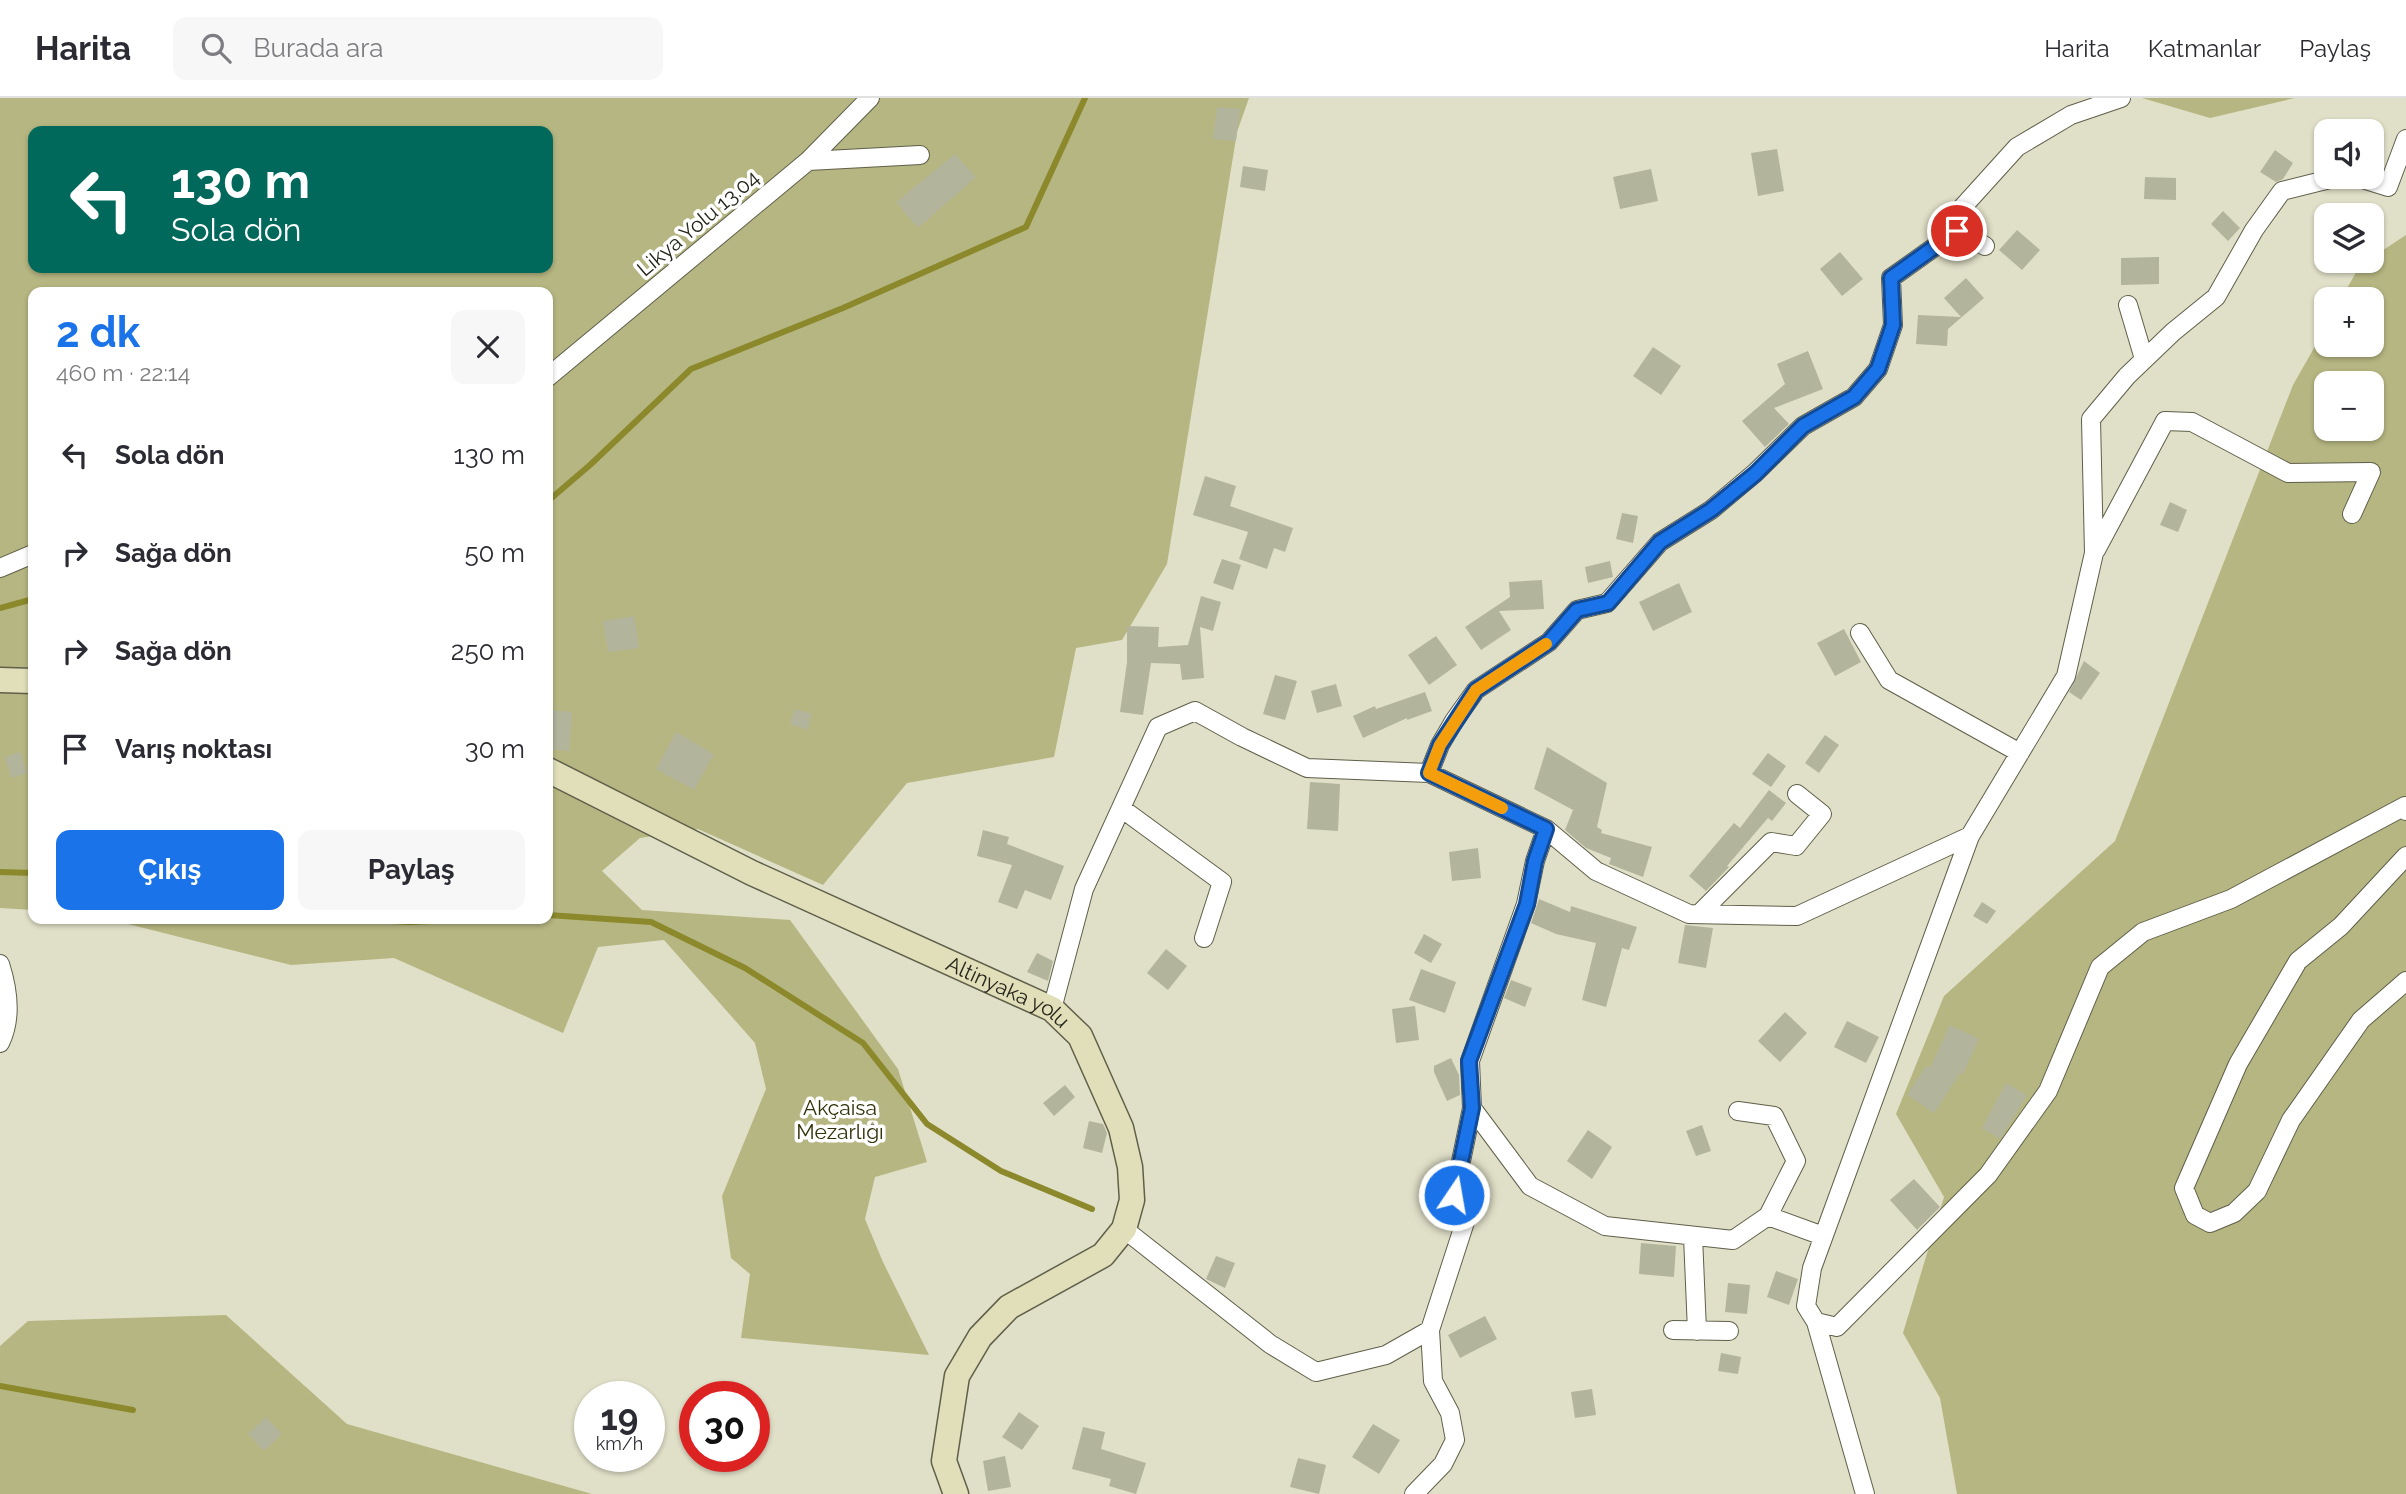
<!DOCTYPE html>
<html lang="tr">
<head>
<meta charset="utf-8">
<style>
  :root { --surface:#fff; --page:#f7f7f7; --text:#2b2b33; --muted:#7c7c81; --line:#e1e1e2; --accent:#1a73e8 }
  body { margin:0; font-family:Raleway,sans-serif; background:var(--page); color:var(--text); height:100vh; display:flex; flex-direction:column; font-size:26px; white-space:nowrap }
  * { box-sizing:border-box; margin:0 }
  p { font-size:23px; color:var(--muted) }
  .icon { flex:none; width:38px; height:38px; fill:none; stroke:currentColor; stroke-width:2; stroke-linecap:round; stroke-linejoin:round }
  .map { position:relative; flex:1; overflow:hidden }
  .drawer { position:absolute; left:28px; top:189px; width:525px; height:637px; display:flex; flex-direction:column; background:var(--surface); border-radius:14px; box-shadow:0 2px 5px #0004 }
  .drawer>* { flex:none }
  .guide { position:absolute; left:28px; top:28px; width:525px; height:147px; border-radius:14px; box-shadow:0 2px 5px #0004; background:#00695c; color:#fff; overflow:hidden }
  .fabs { position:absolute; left:2314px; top:21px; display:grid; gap:14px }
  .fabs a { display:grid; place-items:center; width:70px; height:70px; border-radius:14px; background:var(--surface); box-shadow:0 2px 5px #0004; font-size:35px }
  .speed { position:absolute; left:574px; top:1283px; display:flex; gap:14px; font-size:35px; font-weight:700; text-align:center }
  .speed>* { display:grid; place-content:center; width:91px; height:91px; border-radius:50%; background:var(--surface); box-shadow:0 2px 5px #0004; line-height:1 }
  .speed small { font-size:18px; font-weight:400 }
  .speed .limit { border:10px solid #d22; background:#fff; color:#111 }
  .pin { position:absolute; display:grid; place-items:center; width:60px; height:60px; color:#fff; margin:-30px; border:4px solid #fff; border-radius:50%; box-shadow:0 2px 7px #0007 }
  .me { position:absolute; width:77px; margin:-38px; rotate:12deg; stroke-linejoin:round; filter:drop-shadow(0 0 5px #0008) }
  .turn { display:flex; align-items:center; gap:24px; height:147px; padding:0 28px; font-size:32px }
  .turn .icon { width:91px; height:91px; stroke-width:2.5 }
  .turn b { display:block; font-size:49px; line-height:60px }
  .round { display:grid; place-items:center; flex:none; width:74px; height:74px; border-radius:14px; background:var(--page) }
  .summary { display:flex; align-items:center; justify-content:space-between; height:119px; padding:0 28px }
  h1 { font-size:42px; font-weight:700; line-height:52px; color:var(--accent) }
  .primary-button { display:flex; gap:14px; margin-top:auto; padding:14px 28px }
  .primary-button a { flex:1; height:80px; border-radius:14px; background:var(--accent); color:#fff; font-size:28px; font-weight:700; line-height:80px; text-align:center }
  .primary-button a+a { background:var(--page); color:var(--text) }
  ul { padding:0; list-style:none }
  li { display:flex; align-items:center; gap:21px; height:98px; padding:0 28px }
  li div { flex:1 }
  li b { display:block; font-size:26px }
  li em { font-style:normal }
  header { display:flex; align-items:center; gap:42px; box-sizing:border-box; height:98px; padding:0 35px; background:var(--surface); border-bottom:2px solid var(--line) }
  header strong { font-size:33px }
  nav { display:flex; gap:38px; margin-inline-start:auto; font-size:24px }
  .search { width:490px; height:63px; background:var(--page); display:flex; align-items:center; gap:18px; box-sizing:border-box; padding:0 24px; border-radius:14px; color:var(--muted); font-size:26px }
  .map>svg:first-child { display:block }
  .green { fill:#b6b682; fill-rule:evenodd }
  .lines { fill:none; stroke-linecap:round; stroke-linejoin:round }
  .stream { stroke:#8b892b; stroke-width:6 }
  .building { fill:#b3b49c }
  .street-casing { stroke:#5f5f4a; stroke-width:20 }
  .secondary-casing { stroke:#5f5f4a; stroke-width:27 }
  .street { stroke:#fff; stroke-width:18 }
  .secondary { stroke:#e0dfb9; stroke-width:24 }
  .route-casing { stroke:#114b97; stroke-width:18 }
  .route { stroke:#1a73e8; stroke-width:12 }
  .slow { stroke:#f59e0b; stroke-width:12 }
  .labels { text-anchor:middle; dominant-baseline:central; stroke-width:7; stroke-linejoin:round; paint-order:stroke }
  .street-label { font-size:21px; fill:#25251c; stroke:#fff }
  .park-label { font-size:21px; fill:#323108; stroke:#fff }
</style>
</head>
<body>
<header>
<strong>Harita</strong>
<div class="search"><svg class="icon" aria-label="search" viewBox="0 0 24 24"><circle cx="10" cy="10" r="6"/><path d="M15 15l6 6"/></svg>Burada ara</div>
<nav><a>Harita</a><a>Katmanlar</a><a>Paylaş</a></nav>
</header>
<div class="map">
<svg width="2406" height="1396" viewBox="0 0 2406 1396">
  <rect width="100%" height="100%" fill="#e0e0c8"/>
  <path class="green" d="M0,0H1249L1237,34L1167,466L1122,542L1076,550L1054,659L907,685L823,787L698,731L640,740L602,773L642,812L790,822L898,971L927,1064L875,1079L865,1121L883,1164L929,1257L741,1240L750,1176L731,1160L722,1098L766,991L755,945L664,842L598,849L563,935L394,860L291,867L108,821H548V194H33V812L0,810ZM33,33H548V170H33Z
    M2142,0H2295L2210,20Z
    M2406,137V1396H1957L1940,1300L1903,1235L1944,1099L1896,1016L1944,898L2115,743L2293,287L2326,229V247H2371V201H2341L2359,169L2371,163V160ZM2326,285H2371V331H2326Z
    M226,1217L347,1326L592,1396H0V1248L28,1223Z"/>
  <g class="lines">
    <path class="stream" d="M548,403L590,367L691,271L843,210L1026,129L1085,0
      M0,510L33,501
      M0,774L33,775
      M548,817L651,824L745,870L863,945L927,1026L1001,1073L1092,1111
      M357,821L410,824L471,821
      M0,1288L133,1312"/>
  </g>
  <path class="building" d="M1217,9L1240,11L1236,43L1213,41Z
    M1777,51L1784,93L1758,98L1751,55Z
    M2275,52L2293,65L2283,81L2276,84L2260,74Z
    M955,56L976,79L918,130L896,104Z
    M1243,68L1268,72L1265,93L1240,89Z
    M1651,71L1658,103L1620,111L1613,79Z
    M2145,79L2176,80V102L2144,101Z
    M2223,113L2240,130L2228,143L2211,126Z
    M2017,132L2040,152L2022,172L1999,152Z
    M1840,154L1863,181L1842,198L1820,171Z
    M2159,159V186L2121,187V160Z
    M1966,180L1984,200L1948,231L1947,248L1916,246L1918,217L1961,219L1944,200Z
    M1653,249L1681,268L1661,297L1633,278Z
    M1808,253L1823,291L1774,310L1789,326L1765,349L1742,323L1785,286L1777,266Z
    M1205,378L1236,388L1230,408L1293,430L1285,454L1274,450L1267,471L1239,461L1248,434L1193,417Z
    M2170,404L2187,412L2178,434L2160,427Z
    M1622,415L1638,418L1633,445L1616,441Z
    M1222,461L1241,467L1233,492L1213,485Z
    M1610,463L1613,479L1588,485L1585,469Z
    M1542,482L1544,511L1499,513L1511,532L1481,552L1465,529L1510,499L1509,484Z
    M1679,485L1692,514L1653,533L1639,504Z
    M1201,498L1221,504L1213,533L1200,529L1204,580L1182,582L1180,566L1151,565L1143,617L1120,614L1127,564V528L1159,529L1158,549L1188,547Z
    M634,518L639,550L608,554L603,523Z
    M1844,531L1861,564L1835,578L1817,545Z
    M1436,538L1457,567L1429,587L1408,557Z
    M2084,563L2100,575L2081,602L2069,594Z
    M1275,577L1297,583L1285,622L1263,616Z
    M1336,586L1342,608L1317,615L1311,593Z
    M1425,594L1432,613L1407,622V620L1363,640L1353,618L1375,608L1376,611Z
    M795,611L812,616L807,632L790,626Z
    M548,612L572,614L569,653L548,651Z
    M676,634L714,656L694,692L656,671Z
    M1825,637L1839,647L1819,675L1805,665Z
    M1547,649L1607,685L1597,729L1602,732L1601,735L1652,749L1643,779L1609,766L1611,760L1586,750L1565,732L1573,712L1534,691Z
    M20,654L27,675L11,680L5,659Z
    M1768,655L1786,668L1771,689L1752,676Z
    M1310,684L1340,686L1338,733L1307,731Z
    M1769,692L1786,705L1772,723L1768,720L1727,768L1729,769L1706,793L1689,778L1734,725L1740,730Z
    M983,732L1009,739L1007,746L1064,768L1051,802L1025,792L1017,811L998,804L1012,767L977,758Z
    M1478,750L1481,780L1452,783L1449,754Z
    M1539,801L1570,814L1571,808L1637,829L1629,852L1622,850L1606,909L1582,902L1596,845L1556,836L1531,825Z
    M1982,804L1996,813L1987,826L1973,818Z
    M1685,827L1713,830L1706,870L1678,865Z
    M1424,836L1442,846L1431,865L1414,855Z
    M1166,851L1187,868L1168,892L1147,875Z
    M1037,855L1053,863L1048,883L1027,874Z
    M1421,871L1456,884L1445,915L1409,902Z
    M1511,882L1532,890L1525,909L1504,900Z
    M1415,908L1419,942L1396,945L1392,911Z
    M1785,914L1807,935L1780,964L1758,943Z
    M1847,923L1879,939L1866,965L1834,949Z
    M1950,927L1979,941L1963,976L1960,975L1934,1015L1907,997L1926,968L1930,970Z
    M1451,960L1459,977L1460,997L1447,1003L1434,974V968Z
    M2006,985L2027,997L2000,1041L1982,1030Z
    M1065,987L1075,999L1054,1018L1043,1005Z
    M1089,1023L1103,1026L1107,1035L1102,1055L1083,1050Z
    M1702,1027L1711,1053L1696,1058L1686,1033Z
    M1588,1032L1612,1049L1592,1081L1567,1063Z
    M1914,1081L1940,1109L1917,1132L1890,1102Z
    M1641,1145L1676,1148L1674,1179L1639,1176Z
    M1216,1158L1235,1165L1225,1190L1206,1181Z
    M1776,1173L1798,1181L1789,1207L1767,1199Z
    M1728,1185L1750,1187L1747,1216L1725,1214Z
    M1485,1218L1497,1241L1460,1260L1448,1237Z
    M1721,1255L1741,1259L1738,1276L1718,1273Z
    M1592,1291L1596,1317L1575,1320L1571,1294Z
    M1019,1314L1039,1328L1022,1352L1002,1339Z
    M266,1319L282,1336L264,1353L248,1336Z
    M1373,1326L1400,1342L1379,1376L1352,1359Z
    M1083,1329L1105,1334L1101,1351L1146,1365L1136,1396L1109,1388L1111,1381L1072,1371Z
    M1005,1358L1011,1389L988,1393L983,1363Z
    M1298,1360L1326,1367L1319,1396L1290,1389Z"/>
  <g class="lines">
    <defs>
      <path id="street" d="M808,63L920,57
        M2356,79L2388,89L2406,41
        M1957,133L1985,148
        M2128,207L2144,261
        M548,279L808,63L870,0
        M2096,452L2165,323L2192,324L2288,375L2371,374L2352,416
        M0,470L33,456
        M1860,535L1889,582L2020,655
        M1429,675L1440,647L1454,623L1476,592L1549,544L1577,512L1607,505L1660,444L1711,412L1755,375L1803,328L1854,299L1878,271L1893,227L1891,180L1957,133L1960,112L2017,49L2071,17L2121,0
        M1121,710L1222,784L1204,840
        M1970,738L2066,578L2094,455L2091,321L2127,278L2173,234L2216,199L2254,132L2282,93L2338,79
        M2406,758L2341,828L2298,863L2238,966L2184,1090L2195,1117L2210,1125L2234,1115L2257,1093L2291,1022L2361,922L2406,883
        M1699,816L1771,744L1796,748L1822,716L1797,696
        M0,866C8,891 12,921 0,945
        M1052,911L1084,791L1158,629L1195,613L1242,639L1307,670L1429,675L1546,731L1596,773L1689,816L1797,818L1970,738L1812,1170L1806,1208L1816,1224L1837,1229L1988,1077L2048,993L2100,869L2143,834L2231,801L2405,708L2406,713
        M1472,1010L1530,1088L1605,1128L1733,1142L1768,1118L1823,1138
        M1738,1013L1774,1018L1796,1063L1768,1118
        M1124,1131L1270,1246L1316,1274L1386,1257L1430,1232
        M1693,1138L1697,1233
        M1816,1224L1865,1396
        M1673,1232L1729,1233
        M1414,1396L1443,1366L1455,1342L1450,1315L1433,1283L1430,1232L1465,1124L1454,1097L1472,1010L1470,963L1526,806L1535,763L1546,731"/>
      <g id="secondary">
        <path d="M0,582L33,583"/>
        <path id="s1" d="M548,672L752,775L1052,911L1080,938L1121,1030L1130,1069L1132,1102L1124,1131L1103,1157L1009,1209L980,1239L957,1278L944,1363L956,1396"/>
      </g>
    </defs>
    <use href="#street" class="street-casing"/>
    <use href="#secondary" class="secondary-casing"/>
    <use href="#street" class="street"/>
    <use href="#secondary" class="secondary"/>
  </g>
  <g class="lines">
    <defs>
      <path id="route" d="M1454,1097L1472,1010L1469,963L1527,806L1535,763L1546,731L1429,675L1440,647L1476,592L1549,544L1577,512L1608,505L1660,444L1711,412L1755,376L1803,328L1854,299L1878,271L1893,227L1891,180L1957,133"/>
    </defs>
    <use href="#route" class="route-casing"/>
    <use href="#route" class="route"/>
    <path class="slow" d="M1502,710L1429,675L1440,647L1476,592L1546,546"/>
  </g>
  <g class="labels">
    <g class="street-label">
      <text transform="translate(698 125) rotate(-40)">Likya Yolu 13.04</text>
      <text stroke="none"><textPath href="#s1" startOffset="511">Altinyaka yolu</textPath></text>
    </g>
    <g class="park-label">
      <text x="840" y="1009">Akçaisa<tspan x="840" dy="24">Mezarlığı</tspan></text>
    </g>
  </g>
</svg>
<div class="fabs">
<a><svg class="icon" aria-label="sound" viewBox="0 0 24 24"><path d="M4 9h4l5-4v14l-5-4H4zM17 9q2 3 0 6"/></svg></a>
<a><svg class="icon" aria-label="layers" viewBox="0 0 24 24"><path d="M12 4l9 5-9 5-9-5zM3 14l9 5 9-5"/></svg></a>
<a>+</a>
<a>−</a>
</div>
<div class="speed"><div>19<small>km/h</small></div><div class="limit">30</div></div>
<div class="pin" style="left:1957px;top:133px;background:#d93025"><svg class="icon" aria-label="arrive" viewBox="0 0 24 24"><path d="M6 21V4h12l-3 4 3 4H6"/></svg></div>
<svg class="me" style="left:1454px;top:1097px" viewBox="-20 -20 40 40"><circle r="17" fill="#1a73e8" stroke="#fff" stroke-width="3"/><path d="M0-11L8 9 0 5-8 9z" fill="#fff"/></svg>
<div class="guide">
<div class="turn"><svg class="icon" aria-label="left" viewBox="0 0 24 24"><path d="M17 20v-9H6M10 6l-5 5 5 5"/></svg><div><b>130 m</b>Sola dön</div></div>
</div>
<section class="drawer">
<div class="summary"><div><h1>2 dk</h1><p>460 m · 22:14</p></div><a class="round"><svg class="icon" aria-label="close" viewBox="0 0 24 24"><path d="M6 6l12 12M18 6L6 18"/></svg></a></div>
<ul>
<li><svg class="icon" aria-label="left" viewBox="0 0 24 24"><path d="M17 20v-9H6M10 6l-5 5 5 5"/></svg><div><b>Sola dön</b></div><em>130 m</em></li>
<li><svg class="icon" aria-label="right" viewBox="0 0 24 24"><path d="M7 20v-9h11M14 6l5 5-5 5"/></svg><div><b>Sağa dön</b></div><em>50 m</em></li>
<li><svg class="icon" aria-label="right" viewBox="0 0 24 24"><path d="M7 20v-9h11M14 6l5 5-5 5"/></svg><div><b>Sağa dön</b></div><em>250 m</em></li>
<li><svg class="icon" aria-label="arrive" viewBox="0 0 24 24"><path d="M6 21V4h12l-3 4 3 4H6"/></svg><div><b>Varış noktası</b></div><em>30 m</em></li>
</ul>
<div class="primary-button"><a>Çıkış</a><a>Paylaş</a></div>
</section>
</div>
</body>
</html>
